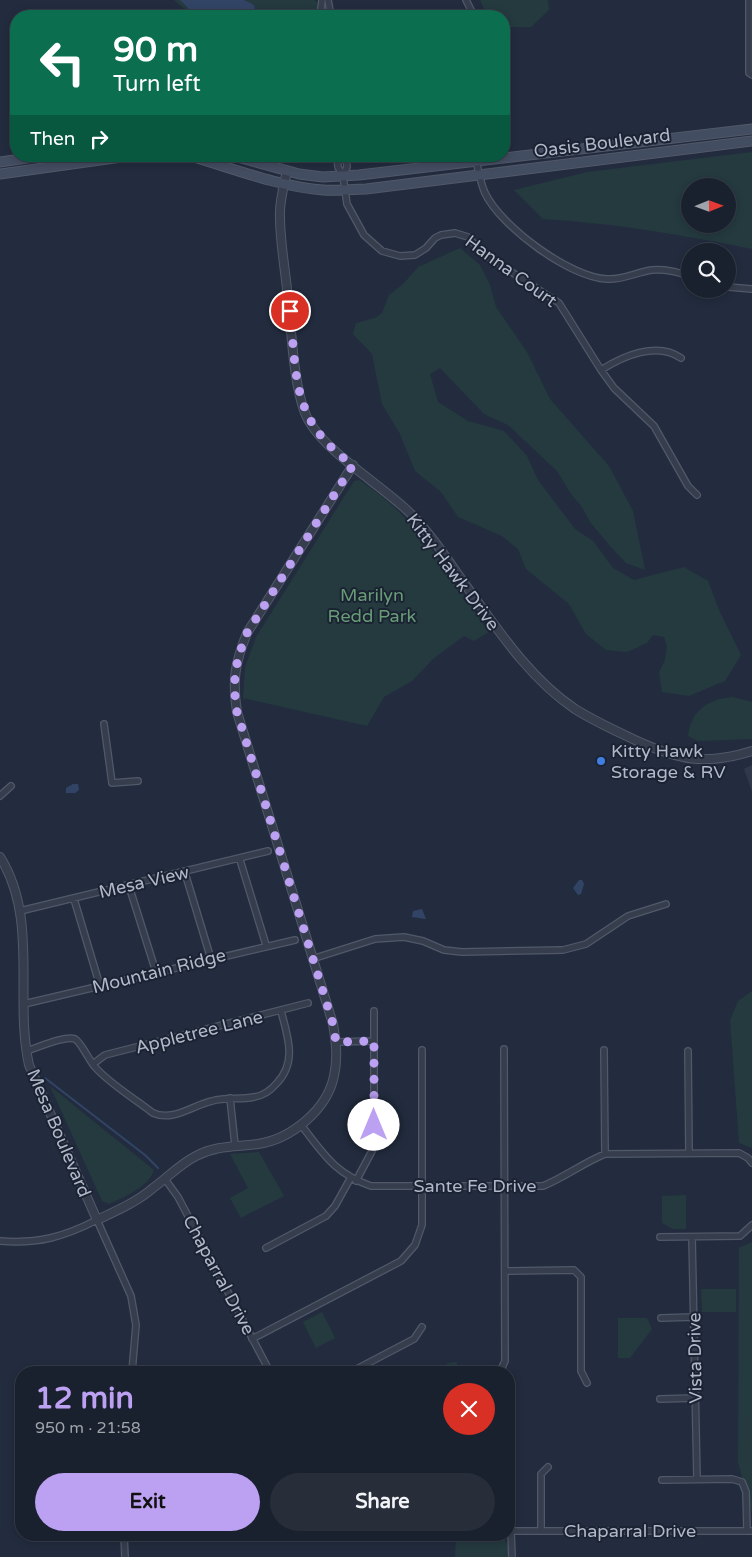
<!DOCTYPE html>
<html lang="en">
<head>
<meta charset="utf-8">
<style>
  :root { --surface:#1a212e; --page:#272e3a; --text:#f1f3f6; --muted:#9fa3aa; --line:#383e4a; --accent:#bca0f2 }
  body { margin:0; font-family:"Varela Round",sans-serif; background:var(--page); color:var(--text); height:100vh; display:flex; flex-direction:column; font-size:19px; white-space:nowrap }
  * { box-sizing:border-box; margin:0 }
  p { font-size:16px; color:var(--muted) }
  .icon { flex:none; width:28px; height:28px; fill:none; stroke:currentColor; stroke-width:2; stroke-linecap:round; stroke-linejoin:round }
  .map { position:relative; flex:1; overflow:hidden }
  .side { position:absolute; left:15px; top:1366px; width:500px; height:175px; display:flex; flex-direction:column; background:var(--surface); border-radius:20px; box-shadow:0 2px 8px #0003,0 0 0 1px var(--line) }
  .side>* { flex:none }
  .banner { position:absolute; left:10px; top:10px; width:500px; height:152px; border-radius:20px; box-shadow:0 2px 8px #0003,0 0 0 1px var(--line); background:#0b6e4f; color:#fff; overflow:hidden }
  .needle { width:32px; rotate:89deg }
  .tools { position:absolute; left:681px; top:178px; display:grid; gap:10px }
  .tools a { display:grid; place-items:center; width:55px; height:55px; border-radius:50%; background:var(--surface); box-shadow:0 2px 8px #0003,0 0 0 1px var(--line); font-size:25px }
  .pin { position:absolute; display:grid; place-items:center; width:42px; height:42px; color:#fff; margin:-21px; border:2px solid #fff; border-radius:50%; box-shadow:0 1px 5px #0007 }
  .me { position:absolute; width:55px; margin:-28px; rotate:0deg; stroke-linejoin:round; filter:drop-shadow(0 0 4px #0008) }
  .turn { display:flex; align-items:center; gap:18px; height:105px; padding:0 20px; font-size:22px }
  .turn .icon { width:65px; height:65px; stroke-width:2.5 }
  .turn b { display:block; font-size:35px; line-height:42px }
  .then { display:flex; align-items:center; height:48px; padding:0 20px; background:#0003; gap:10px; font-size:19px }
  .round { display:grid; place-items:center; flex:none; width:52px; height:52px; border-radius:26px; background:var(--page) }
  .overview { display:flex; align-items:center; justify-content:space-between; height:85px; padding:0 20px }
  h1 { font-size:30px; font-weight:800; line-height:38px; color:var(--accent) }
  .cta { display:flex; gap:10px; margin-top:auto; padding:10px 20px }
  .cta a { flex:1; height:58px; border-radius:30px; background:var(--accent); color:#111; font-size:20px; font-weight:800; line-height:58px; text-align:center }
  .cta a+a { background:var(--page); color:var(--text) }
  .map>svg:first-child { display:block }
  .airport { fill:#2f394b }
  .green { fill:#243a3f; fill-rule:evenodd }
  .water { fill:#324465 }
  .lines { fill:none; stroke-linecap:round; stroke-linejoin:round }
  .stream { stroke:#324465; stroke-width:2 }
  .minor-casing { stroke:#515969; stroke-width:8 }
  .tertiary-casing { stroke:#515969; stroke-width:10 }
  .secondary-casing { stroke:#515969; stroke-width:11 }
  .minor { stroke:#363e4e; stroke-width:5.5 }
  .tertiary { stroke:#363e4e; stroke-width:8 }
  .secondary { stroke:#434d61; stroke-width:9 }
  .route { stroke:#bca0f2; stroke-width:9; stroke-dasharray:0 16.2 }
  .shop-dot { fill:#3f7fe0; stroke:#1b2333; stroke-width:2 }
  .labels { text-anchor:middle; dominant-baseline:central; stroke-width:4; stroke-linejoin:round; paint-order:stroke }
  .street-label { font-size:18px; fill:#b1b9c9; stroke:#1b2333 }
  .park-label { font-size:18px; fill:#679c76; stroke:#1b2333 }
  .poi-label { font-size:18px; fill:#b1b9c9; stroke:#1b2333; text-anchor:start }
</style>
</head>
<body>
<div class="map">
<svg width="752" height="1557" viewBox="0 0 752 1557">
  <rect width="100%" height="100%" fill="#222c3e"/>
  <path class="airport" d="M752,765V792L744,769Z"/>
  <path class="green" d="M174,0H315L318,4L319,16H192Z
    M480,0H548L549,10L531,27H504V16H487Z
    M752,152V249C683,235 613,223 543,219L514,190L587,172ZM690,186H728V224H690Z
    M460,248L480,265L490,285L496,307L527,352L550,399L609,466L633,511L645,570L626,563L610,546L590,522L582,507L571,494L557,471L508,425L484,414L440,368L430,374L438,402L468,421L504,431L527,456L538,480L575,529L593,541L613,568L634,580L684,567L708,581L719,610L741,655L725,681L689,696L662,692L659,672L665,660L667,646L664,637L653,635L647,643L627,652L606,650L586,634L569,604L526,569L518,549L502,536L458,517L441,492L415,471L400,434L382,404L372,354L353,334L356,323L375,318L382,313L389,295L403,284L418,267Z
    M359,480C416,515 451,578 489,632L474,641L464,636L433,659L412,681L384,697L367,726L243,698L245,667L256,637L354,481Z
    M733,697L752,702V739L698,741L688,736C691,710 709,699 733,697Z
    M752,991V1148L739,1143L730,1020L738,1001Z
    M50,1086L154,1170C149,1187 124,1197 109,1204L102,1201Z
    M259,1152L284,1196L241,1218L230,1198L248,1188L230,1154Z
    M686,1195V1229H673L662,1223V1196Z
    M752,1242V1513L738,1462L739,1248Z
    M701,1289H736V1312H702Z
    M322,1312L335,1338L316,1348L303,1322Z
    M618,1318H647L652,1329L630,1358H618Z
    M457,1362L456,1372H432L449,1363Z
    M456,1539L505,1540L508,1546V1557H455Z"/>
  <path class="water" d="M180,0H244L254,5L255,11L250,16H196Z
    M73,784H78L79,790L75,793H66V788Z
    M579,880H582L584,884L581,894L578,895L573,888Z
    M422,909L426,919L412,917L413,911Z"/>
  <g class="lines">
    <path class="stream" d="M45,1078L145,1155L158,1168"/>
    <defs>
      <path id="minor" d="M328,0L331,16
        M466,0L474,16
        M749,0V73L752,75
        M320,16L322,0
        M337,156L338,167L343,176
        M346,156L347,167L343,176L347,204L364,235L382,251L400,256L415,255L426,248L435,238L441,235L455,233L468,237L484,254L559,303L601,370L614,388L654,426L688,486L697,495
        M475,156C478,168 480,182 485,193C501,227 571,278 607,279C623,280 637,272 652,270C666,269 677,272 690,276
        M728,287L752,289
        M601,370C623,356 657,341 681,358
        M104,724L112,783L138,781
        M0,796L11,786
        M240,860L266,945
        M185,873L211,959
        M129,886L156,972
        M74,899L100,986
        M20,911L268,851
        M312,959L375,939L404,937L423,941L444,950L462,952L563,950L586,944L628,916L666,904
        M24,1004L295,940
        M336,1042L374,1041
        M604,1050L605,1154
        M26,1051C37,1048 65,1035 75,1039C80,1041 89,1060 95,1067C111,1085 134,1098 153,1113C173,1122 193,1105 212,1101C226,1097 240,1100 254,1097C263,1096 271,1090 277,1083C297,1062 288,1037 281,1011
        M688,1051L689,1153
        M93,1064L105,1055L308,1003
        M230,1098L235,1145
        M301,1125C324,1154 334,1173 371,1186H543C565,1177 583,1163 605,1154L739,1153L748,1158L752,1163
        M165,1179L178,1197L270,1372
        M356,1181L372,1151L374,1142V1011
        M660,1237L740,1236L752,1225
        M692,1237L697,1479
        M0,1241C39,1244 63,1237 97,1220L131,1296L136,1325L132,1372
        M266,1248L326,1216L335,1206L350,1179
        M505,1271L574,1270L581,1277V1371L587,1383
        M661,1318L694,1317
        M252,1339L401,1261L415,1245L422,1225V1050
        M351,1372L414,1339L422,1327
        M500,1372L505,1361L504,1049
        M660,1399L695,1398
        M662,1480L732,1479L742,1482L746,1492L747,1530
        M509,1531H752
        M511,1531L512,1557
        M541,1531V1474L548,1467
        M124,1535L125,1557
        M124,1538L205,1535"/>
      <path id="tertiary" d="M287,171C284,185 279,202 280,217C280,244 286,273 288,300C292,334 293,381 305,413C319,449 381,484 410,513C432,535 449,562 467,587C498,630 530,679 575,709C594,721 614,730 635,740C679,760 704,766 752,751
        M0,857C39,919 14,998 29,1065L97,1220C116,1211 137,1202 153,1188C167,1178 180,1164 196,1156C217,1145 236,1147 258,1144C291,1139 327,1110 334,1076C338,1058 336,1042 333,1024L237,712C232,680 235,663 247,633L353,465"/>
      <path id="secondary" d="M190,156C232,168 280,187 323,190C337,191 352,189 366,189L752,141
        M234,156L299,174L323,177L359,175L752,129
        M0,162L40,156
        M0,174L129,156"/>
    </defs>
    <use href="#minor" class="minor-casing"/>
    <use href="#tertiary" class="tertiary-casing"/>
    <use href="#secondary" class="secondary-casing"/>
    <use href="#minor" class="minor"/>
    <use href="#tertiary" class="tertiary"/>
    <use href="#secondary" class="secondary"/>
  </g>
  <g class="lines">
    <path class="route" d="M290,311C297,380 292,422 353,465L247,633C235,663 232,680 237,712L333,1024L336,1042L374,1041V1125"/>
  </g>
  <circle class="shop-dot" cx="601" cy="761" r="5"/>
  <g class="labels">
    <g class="street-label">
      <text transform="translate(602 143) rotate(-7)">Oasis Boulevard</text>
      <text transform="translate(511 271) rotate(36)">Hanna Court</text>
      <text transform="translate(453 572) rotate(53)">Kitty Hawk Drive</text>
      <text transform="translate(144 882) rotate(-13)">Mesa View</text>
      <text transform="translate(159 971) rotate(-14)">Mountain Ridge</text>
      <text transform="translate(199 1032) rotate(-14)">Appletree Lane</text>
      <text transform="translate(59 1133) rotate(67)">Mesa Boulevard</text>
      <text x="475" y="1186">Sante Fe Drive</text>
      <text transform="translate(219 1275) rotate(62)">Chaparral Drive</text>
      <text transform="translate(695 1358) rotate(-91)">Vista Drive</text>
      <text x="630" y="1531">Chaparral Drive</text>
    </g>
    <g class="park-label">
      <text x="372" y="595">Marilyn<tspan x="372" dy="21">Redd Park</tspan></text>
    </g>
    <g class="poi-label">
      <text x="611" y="751">Kitty Hawk<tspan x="611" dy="21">Storage &amp; RV</tspan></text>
    </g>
  </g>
</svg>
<div class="tools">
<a><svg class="needle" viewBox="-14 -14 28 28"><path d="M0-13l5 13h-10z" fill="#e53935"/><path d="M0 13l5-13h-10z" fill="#9fa3aa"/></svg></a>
<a><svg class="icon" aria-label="search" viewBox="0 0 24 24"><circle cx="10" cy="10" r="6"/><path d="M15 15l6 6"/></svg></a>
</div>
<div class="pin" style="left:290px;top:311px;background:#d93025"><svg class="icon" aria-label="arrive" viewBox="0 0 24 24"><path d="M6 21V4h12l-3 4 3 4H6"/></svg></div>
<svg class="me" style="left:374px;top:1125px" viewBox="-20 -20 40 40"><circle r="19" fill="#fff"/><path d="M0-13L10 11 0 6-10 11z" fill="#bca0f2"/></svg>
<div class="banner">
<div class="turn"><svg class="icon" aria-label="left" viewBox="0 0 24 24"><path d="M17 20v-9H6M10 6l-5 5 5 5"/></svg><div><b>90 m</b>Turn left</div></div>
<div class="then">Then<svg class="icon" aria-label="right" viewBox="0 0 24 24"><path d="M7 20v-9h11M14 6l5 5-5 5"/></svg></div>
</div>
<section class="side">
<div class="overview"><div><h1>12 min</h1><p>950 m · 21:58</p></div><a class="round" style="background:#d93025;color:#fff"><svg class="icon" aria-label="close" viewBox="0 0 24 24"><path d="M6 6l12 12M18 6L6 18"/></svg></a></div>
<div class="cta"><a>Exit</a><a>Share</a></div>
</section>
</div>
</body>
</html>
